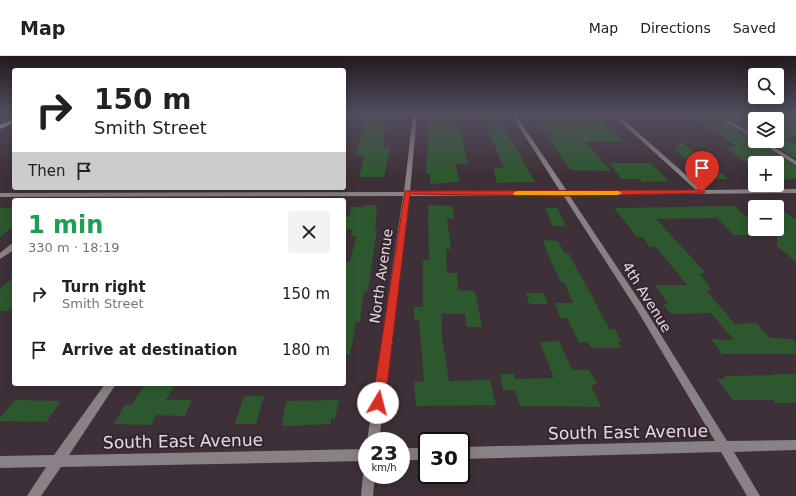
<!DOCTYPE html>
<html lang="en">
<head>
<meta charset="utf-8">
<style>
  :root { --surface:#fff; --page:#f2f2f2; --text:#222; --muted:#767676; --line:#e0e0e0 }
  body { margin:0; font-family:"DejaVu Sans",sans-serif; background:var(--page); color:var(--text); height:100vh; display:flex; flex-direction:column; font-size:15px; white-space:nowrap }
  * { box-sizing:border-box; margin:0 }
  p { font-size:13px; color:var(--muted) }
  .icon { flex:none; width:22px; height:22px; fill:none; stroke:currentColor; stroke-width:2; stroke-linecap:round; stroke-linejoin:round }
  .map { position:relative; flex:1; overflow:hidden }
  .drawer { position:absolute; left:12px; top:142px; width:334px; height:188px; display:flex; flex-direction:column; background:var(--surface); border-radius:4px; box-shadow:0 2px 10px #0003 }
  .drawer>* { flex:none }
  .banner { position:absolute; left:12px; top:12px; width:334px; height:122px; border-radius:4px; box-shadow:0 2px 10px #0003; background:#fff; color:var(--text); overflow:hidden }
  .buttons { position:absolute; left:748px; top:12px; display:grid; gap:8px }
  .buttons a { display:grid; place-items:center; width:36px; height:36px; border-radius:4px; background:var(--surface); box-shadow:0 2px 10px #0003; font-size:20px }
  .speed { position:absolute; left:358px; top:376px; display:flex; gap:8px; font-size:20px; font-weight:700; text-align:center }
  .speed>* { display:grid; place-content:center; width:52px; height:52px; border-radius:50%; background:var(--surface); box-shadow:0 2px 10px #0003; line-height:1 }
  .speed small { font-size:10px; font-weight:400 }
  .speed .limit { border:2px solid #111; border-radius:6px; background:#fff; color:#111 }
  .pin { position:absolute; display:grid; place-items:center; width:34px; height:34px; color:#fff; margin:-41px -17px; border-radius:50% 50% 50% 0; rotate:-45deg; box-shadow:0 0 4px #0007 }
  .pin .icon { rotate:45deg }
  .me { position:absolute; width:44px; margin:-22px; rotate:8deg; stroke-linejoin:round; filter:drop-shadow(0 0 3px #0008) }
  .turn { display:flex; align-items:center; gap:14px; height:84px; padding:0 16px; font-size:18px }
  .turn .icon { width:52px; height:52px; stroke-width:2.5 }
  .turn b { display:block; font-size:28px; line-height:34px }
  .then { display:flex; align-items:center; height:38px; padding:0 16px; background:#0003; gap:8px; font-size:15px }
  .round { display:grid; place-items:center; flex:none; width:42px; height:42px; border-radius:4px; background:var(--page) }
  .headline { display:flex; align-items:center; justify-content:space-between; height:68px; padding:0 16px }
  h1 { font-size:24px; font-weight:800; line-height:30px; color:#1e9e55 }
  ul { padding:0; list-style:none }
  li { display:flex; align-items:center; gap:12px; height:56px; padding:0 16px }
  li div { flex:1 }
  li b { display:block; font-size:15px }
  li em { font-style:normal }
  header { display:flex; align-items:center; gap:24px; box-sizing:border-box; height:56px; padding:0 20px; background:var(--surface); border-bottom:1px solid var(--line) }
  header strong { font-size:19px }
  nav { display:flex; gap:22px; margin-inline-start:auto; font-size:14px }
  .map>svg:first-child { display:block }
  .building { fill:#2d582e }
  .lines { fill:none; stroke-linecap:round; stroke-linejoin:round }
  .street { fill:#888185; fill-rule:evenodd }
  .primary { fill:#dccdd5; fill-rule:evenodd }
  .route { fill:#d93025; stroke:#8d1f18 }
  .slow { fill:#f59e0b }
  .labels { text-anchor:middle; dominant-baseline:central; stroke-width:4; stroke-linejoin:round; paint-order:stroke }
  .street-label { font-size:14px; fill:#e4dbe0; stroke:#33262e }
  .near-street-label { font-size:17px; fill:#e4dbe0; stroke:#33262e }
</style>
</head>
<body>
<header>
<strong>Map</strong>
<nav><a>Map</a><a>Directions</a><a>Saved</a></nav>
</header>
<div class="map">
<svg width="796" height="440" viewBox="0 0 796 440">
  <rect width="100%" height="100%" fill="#3e3038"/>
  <path class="building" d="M366,58H389L382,91H390L384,121H359L365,99H356Z
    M576,58L577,60H597L624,85L585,86L611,115L571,114L532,59Z
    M689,58H713L755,84V92L765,91L796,110V123L777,124V104H755V112L724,91L736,90Z
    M722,58L755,59V78Z
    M430,59L457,62L468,108H455L460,126L430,128V118H426Z
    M796,62V81H782L796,89V103L777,91V63Z
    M484,65H500L535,126L497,127L493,112H504Z
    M681,86L728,123H711L675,94Z
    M609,107H650L669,125L642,126L640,123H622Z
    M363,149H377L375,173H377L368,235H364L360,266H356L350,299L344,298V206H350L356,180H351L352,173H344V161H349L351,151H363Z
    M428,149L452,150L454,163L447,162L451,193H446L447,217H457L458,234L475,235L482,271H467L465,258H442V282L449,325L490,324L496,349L416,350L414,326L424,325L419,264H414V251H423V204H429Z
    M734,150L755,168V173H761L769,179H734L717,162L656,163L706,217H699L712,234H706L735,268L756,267L770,282L793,283L796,287V298H722L711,283L734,284L711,257L671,258L663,248H668L655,229H687L656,191H650L642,181H637L614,152Z
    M777,150L796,164V206L777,190Z
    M0,152H14V170L0,181Z
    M545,152H557L566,170H553Z
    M543,184L558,185L565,198H569L610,274L615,273L621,285H617L621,292H591L588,286L579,287L567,262H560L555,247H573L564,226H561L548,199Z
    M14,220V249L8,255H0V233Z
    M526,237H544L548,248H529Z
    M559,285L572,314H589L597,328L591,329L601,351L520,350L515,334H503L500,318H514L515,323L554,322L540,286Z
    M775,318H796V347H775L773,344H733L717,323H726L724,320L775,319Z
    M145,328H175L166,344H192L185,360L156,359L151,369L114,368L125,349H132Z
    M244,340H264L256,368H235Z
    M15,344L61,345L46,366L0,365V362Z
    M339,344L335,363L331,362V368L282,370L286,345Z"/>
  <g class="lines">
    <path class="street" d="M413,58H417L410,136L560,135L511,58H515L567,135L696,134L612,58H617L703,134L796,133V137L569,139L643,250L727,385L796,384V394L734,396L760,440H747L721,396L461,403V391L715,385L637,254L563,139L410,140L379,385H367L403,140L0,141V137L404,136Z
      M714,58H719L755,80V83Z
      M758,85H764L796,105V109Z
      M11,188H14V194L0,203V197Z
      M105,328H116L69,399L367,393V405L61,411L41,440H27L46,411L0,412V400L54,399Z
      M401,392H427V404H401Z
      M367,414V419H375L373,440H361L363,419L365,415Z"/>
    <path class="primary" d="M14,63V67L0,73V69Z"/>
  </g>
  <linearGradient id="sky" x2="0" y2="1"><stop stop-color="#221a1f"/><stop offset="0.48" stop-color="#524e5e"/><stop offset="1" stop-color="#524e5e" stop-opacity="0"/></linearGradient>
  <rect width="796" height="120" fill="url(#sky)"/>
  <path class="route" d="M702,134L705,136L704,137L565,140L410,138L385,347L383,350L378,352L374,350L372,347L405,135Z"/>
  <path class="slow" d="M517,135H618L622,137L618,139H514L513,137Z"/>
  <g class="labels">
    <g class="street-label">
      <text transform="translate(381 220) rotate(-82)">North Avenue</text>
      <text transform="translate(647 241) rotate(58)">4th Avenue</text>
    </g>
    <g class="near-street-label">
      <text transform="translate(628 376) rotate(-1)">South East Avenue</text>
      <text transform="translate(183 385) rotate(-1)">South East Avenue</text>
    </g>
  </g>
</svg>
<div class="buttons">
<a><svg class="icon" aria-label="search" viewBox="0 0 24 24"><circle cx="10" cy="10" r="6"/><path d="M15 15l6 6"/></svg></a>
<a><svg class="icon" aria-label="layers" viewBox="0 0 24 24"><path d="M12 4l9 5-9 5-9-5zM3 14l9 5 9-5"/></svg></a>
<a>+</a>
<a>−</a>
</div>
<div class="speed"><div>23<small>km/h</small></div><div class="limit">30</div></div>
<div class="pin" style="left:702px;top:136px;background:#d93025"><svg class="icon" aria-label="arrive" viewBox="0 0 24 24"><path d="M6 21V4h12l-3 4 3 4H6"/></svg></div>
<svg class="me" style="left:378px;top:347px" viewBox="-20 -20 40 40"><circle r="19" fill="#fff"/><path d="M0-13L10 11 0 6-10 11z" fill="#d93025"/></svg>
<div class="banner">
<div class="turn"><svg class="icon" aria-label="right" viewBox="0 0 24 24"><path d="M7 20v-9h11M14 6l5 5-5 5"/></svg><div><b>150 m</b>Smith Street</div></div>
<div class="then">Then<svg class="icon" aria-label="arrive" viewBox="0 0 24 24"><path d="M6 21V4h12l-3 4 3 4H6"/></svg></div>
</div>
<section class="drawer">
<div class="headline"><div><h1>1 min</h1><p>330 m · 18:19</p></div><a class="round"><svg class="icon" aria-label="close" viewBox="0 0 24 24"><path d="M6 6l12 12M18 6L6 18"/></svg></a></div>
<ul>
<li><svg class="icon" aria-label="right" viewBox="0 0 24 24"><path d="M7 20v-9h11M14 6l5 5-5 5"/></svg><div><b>Turn right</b><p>Smith Street</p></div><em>150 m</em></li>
<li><svg class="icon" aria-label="arrive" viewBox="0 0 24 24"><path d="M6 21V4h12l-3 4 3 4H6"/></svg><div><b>Arrive at destination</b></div><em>180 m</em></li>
</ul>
</section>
</div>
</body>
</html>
